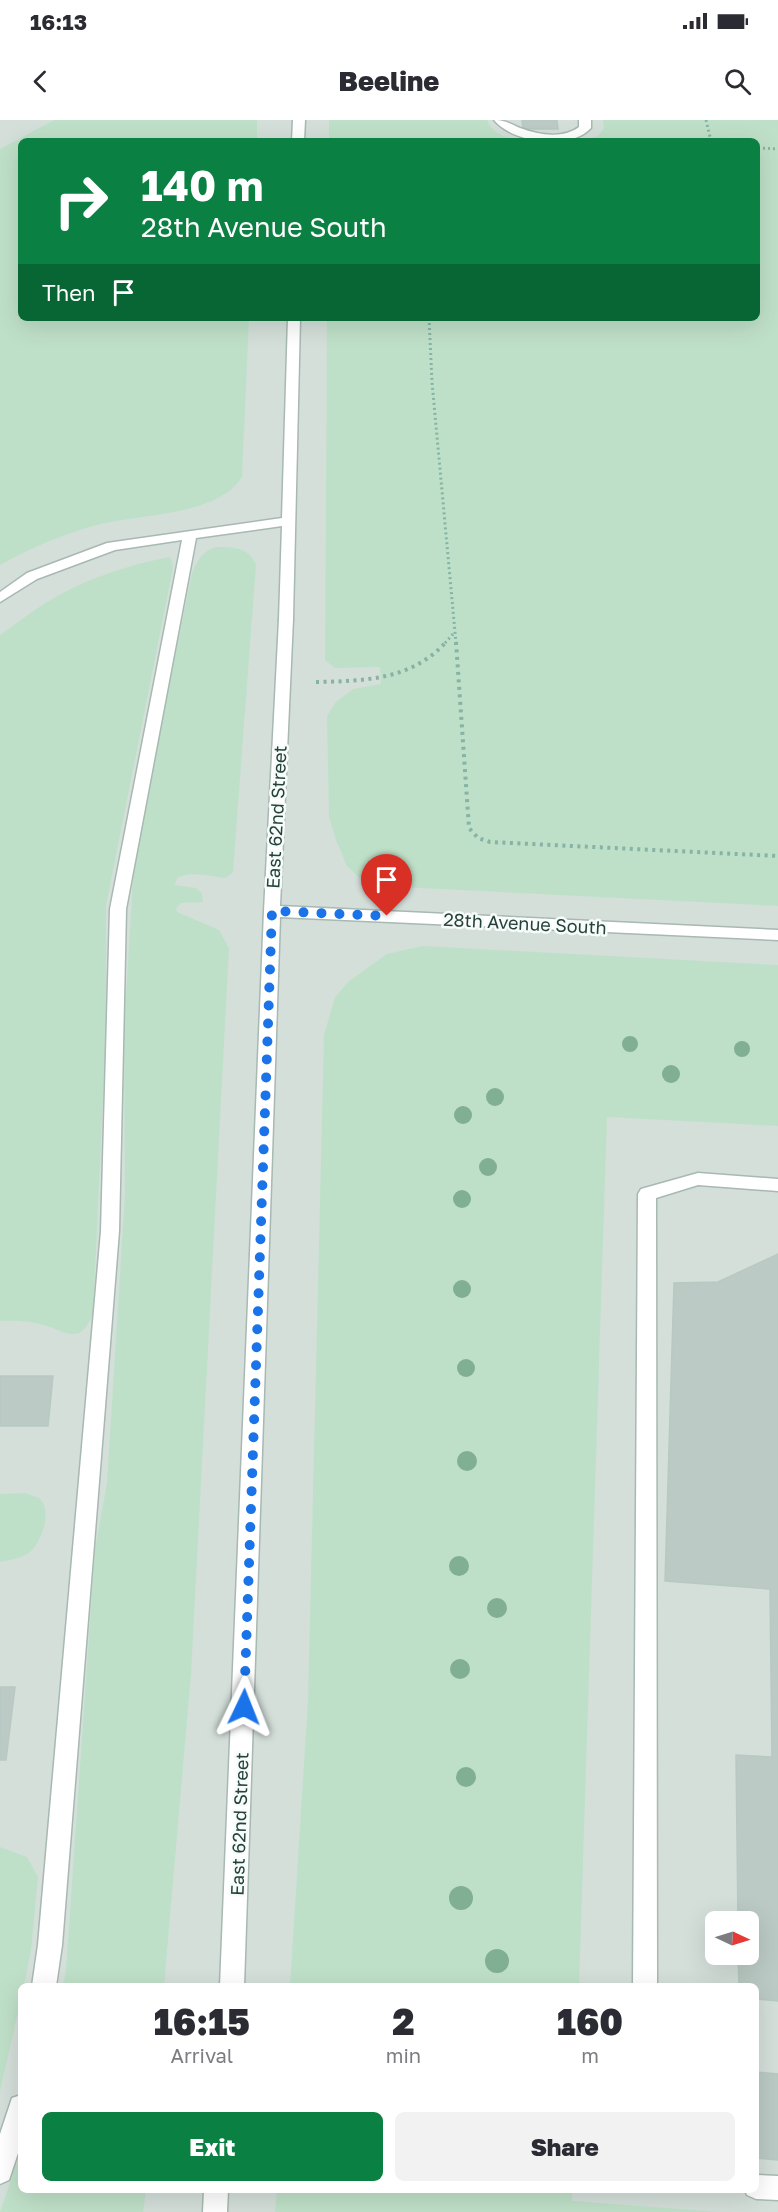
<!DOCTYPE html>
<html lang="en">
<head>
<meta charset="utf-8">
<style>
  :root { --surface:#fff; --page:#f2f2f3; --text:#2b2b33; --muted:#7c7c81; --accent:#0b8043 }
  body { margin:0; font-family:"Golos Text",sans-serif; background:var(--page); color:var(--text); height:100vh; display:flex; flex-direction:column; font-size:22px; white-space:nowrap }
  * { box-sizing:border-box; margin:0 }
  p { font-size:20px; color:var(--muted) }
  .icon { flex:none; width:33px; height:33px; fill:none; stroke:currentColor; stroke-width:2; stroke-linecap:round; stroke-linejoin:round }
  .map { position:relative; flex:1; overflow:hidden }
  .side { position:absolute; left:18px; top:1863px; width:741px; height:210px; display:flex; flex-direction:column; background:var(--surface); border-radius:9px; box-shadow:0 6px 24px #0002 }
  .side>* { flex:none }
  .banner { position:absolute; left:18px; top:18px; width:742px; height:183px; border-radius:9px; box-shadow:0 6px 24px #0002; background:#0b8043; color:#fff; overflow:hidden }
  .needle { width:39px; rotate:94deg }
  .fabs { position:absolute; left:705px; top:1791px; display:grid; gap:12px }
  .fabs a { display:grid; place-items:center; width:54px; height:54px; border-radius:9px; background:var(--surface); box-shadow:0 6px 24px #0002; font-size:30px }
  .pin { position:absolute; display:grid; place-items:center; width:51px; height:51px; color:#fff; margin:-62px -26px; border-radius:50% 50% 50% 0; rotate:-45deg; box-shadow:0 0 6px #0007 }
  .pin .icon { rotate:45deg }
  .me { position:absolute; width:66px; margin:-33px; rotate:2deg; stroke-linejoin:round; filter:drop-shadow(0 0 4px #0008) }
  .turn { display:flex; align-items:center; gap:21px; height:126px; padding:0 24px; font-size:27px }
  .turn .icon { width:78px; height:78px; stroke-width:2.5 }
  .turn b { display:block; font-size:42px; line-height:51px }
  .then { display:flex; align-items:center; height:57px; padding:0 24px; background:#0003; gap:12px; font-size:22px }
  .eta { display:flex; justify-content:space-evenly; align-items:center; height:102px; text-align:center }
  .eta b { font-size:36px; font-weight:800; line-height:42px }
  .primary-button { display:flex; gap:12px; margin-top:auto; padding:12px 24px }
  .primary-button a { flex:1; height:69px; border-radius:9px; background:var(--accent); color:#fff; font-size:24px; font-weight:800; line-height:69px; text-align:center }
  .primary-button a+a { background:var(--page); color:var(--text) }
  .status { display:flex; justify-content:space-between; align-items:center; height:42px; padding:0 30px; background:var(--surface); direction:ltr }
  .status svg { height:16px; fill:currentColor }
  header { display:flex; justify-content:space-between; align-items:center; height:78px; padding:0 24px; background:var(--surface); font-size:27px; font-weight:800 }
  .map>svg:first-child { display:block }
  .built { fill:#d4dfda; fill-rule:evenodd }
  .green { fill:#bfe0c8 }
  .building { fill:#bbcac4; stroke:#b8c9c2; stroke-width:1.5 }
  .lines { fill:none; stroke-linecap:round; stroke-linejoin:round }
  .service-casing { stroke:#a8b8b2; stroke-width:3 }
  .minor-casing { stroke:#a8b8b2; stroke-width:3 }
  .path-far1 { stroke:#86b3a5; stroke-width:3; stroke-dasharray:2 3; stroke-linecap:butt }
  .path { stroke:#86b3a5; stroke-width:4; stroke-dasharray:3 4.5; stroke-linecap:butt }
  .service { fill:#fff; fill-rule:evenodd }
  .minor { fill:#fff; fill-rule:evenodd }
  .tree { fill:#80af93 }
  .route { stroke:#1a73e8; stroke-width:10; stroke-dasharray:0 18 }
  .labels { text-anchor:middle; dominant-baseline:central; stroke-width:5; stroke-linejoin:round; paint-order:stroke }
  .street-label { font-size:18px; fill:#24423a; stroke:#f7fbf9 }
</style>
</head>
<body>
<div class="status"><b>16:13</b><svg viewBox="0 0 49 12"><path d="M0 12V9h3v3zM5 12V6h3v6zM10 12V3h3v9zM15 12V0h3v12zM26 1h20v11H26zM47 4h2v5h-2z"/></svg></div>
<header><svg class="icon" aria-label="back" viewBox="0 0 24 24"><path d="M15 5l-7 7 7 7"/></svg>Beeline<svg class="icon" aria-label="search" viewBox="0 0 24 24"><circle cx="10" cy="10" r="6"/><path d="M15 15l6 6"/></svg></header>
<div class="map">
<svg width="778" height="2092" viewBox="0 0 778 2092">
  <rect width="100%" height="100%" fill="#e6efeb"/>
  <path class="built" d="M0,0H778V2092H0ZM21,21H758V198H21ZM716,1802H748V1834H716ZM21,1866H756V2070H21Z"/>
  <path class="green" d="M54,0H257V21H21V198H249L242,357C218,396 139,394 97,405C63,414 31,428 0,445V29Z
    M329,0H487C494,16 507,18 523,21H329Z
    M603,0H778V786L379,766L361,759L347,746L336,720L329,697L327,596L336,582L353,569L381,564L380,547L335,548L325,540L327,198H758V21H580L598,16L604,8Z
    M216,427C233,427 249,427 256,445L233,752L226,758C211,757 192,750 177,758L175,765L196,768L202,773L203,782L181,783L176,788L177,792L219,810L229,828L191,1554L164,1866H63L66,1850L95,1429L107,1363L125,1074L124,911L133,758L145,685L192,453C198,440 202,431 216,427Z
    M169,437L172,440L173,448L106,786V912L93,1196C88,1203 84,1214 74,1214C64,1215 56,1208 47,1206C32,1201 15,1200 0,1201V515C18,502 36,488 54,478C90,457 129,445 169,437Z
    M423,826L778,845V1006L607,997L579,1866H290L308,1580L324,915L335,877L349,861L387,834Z
    M25,1373C29,1375 35,1376 39,1378C53,1390 42,1421 31,1431C23,1438 10,1440 0,1442V1374Z
    M0,1727L27,1737L38,1757L31,1831L24,1866H21V1879L0,1971Z
    M21,2031V2070H146L143,2092H0Z
    M277,2070H572V2081L719,2092H275Z"/>
  <path class="building" d="M522,0H557L558,9H523Z
    M778,1134V1881L756,1879V1866H739L738,1834H748V1802H738L736,1635L772,1637L770,1469L665,1461L674,1163L718,1162Z
    M0,1256H53L48,1306H0Z
    M0,1567H15L6,1640H0Z
    M756,1952L778,1954V2040L756,2038Z"/>
  <g class="lines">
    <defs>
      <path id="service" d="M293,0H305L304,21H292Z
        M494,0C506,0 510,4 520,8C539,15 563,19 579,7V0H591V8C570,31 513,23 494,0Z
        M288,198H300L293,499L286,503L279,499L282,406L196,418L126,789L119,1111L62,1825L56,1866H32L38,1825L101,1111L110,789L182,420L115,430L37,459L0,482V472L27,453L107,423L282,398Z
        M698,1053L778,1059V1071L698,1065L656,1078L657,1866H633L638,1074L641,1069Z
        M21,1975V2024L9,2060L0,2064V2014L12,1978Z
        M756,2055L778,2056V2080L756,2079L747,2075L745,2070H756Z"/>
      <path id="minor" d="M286,495L293,499L280,786L778,810V820L280,797L244,1866H220L264,791L279,499Z
        M204,2070H228L227,2092H203Z"/>
    </defs>
    <use href="#service" class="service-casing"/>
    <use href="#minor" class="minor-casing"/>
    <path class="path-far1" d="M706,0L711,21
      M758,28L778,29
      M429,198L432,262L456,523
      M445,523L455,512"/>
    <path class="path" d="M456,522L469,708L478,718L490,722L778,736
      M316,562C364,561 412,560 446,522"/>
    <use href="#service" class="service"/>
    <use href="#minor" class="minor"/>
  </g>
  <g class="tree">
    <circle cx="630" cy="924" r="8"/>
    <circle cx="742" cy="929" r="8"/>
    <circle cx="671" cy="954" r="9"/>
    <circle cx="495" cy="977" r="9"/>
    <circle cx="463" cy="995" r="9"/>
    <circle cx="488" cy="1047" r="9"/>
    <circle cx="462" cy="1079" r="9"/>
    <circle cx="462" cy="1169" r="9"/>
    <circle cx="466" cy="1248" r="9"/>
    <circle cx="467" cy="1341" r="10"/>
    <circle cx="459" cy="1446" r="10"/>
    <circle cx="497" cy="1488" r="10"/>
    <circle cx="460" cy="1549" r="10"/>
    <circle cx="466" cy="1657" r="10"/>
    <circle cx="461" cy="1778" r="12"/>
    <circle cx="497" cy="1841" r="12"/>
  </g>
  <g class="lines">
    <path class="route" d="M244,1587L272,791L387,796"/>
  </g>
  <g class="labels">
    <g class="street-label">
      <text transform="translate(276 697) rotate(-87)">East 62nd Street</text>
      <text transform="translate(525 803) rotate(3)">28th Avenue South</text>
      <text transform="translate(239 1704) rotate(-88)">East 62nd Street</text>
    </g>
  </g>
</svg>
<div class="fabs">
<a><svg class="needle" viewBox="-14 -14 28 28"><path d="M0-13l5 13h-10z" fill="#e53935"/><path d="M0 13l5-13h-10z" fill="#7c7c81"/></svg></a>
</div>
<div class="pin" style="left:387px;top:796px;background:#d93025"><svg class="icon" aria-label="arrive" viewBox="0 0 24 24"><path d="M6 21V4h12l-3 4 3 4H6"/></svg></div>
<svg class="me" style="left:244px;top:1587px" viewBox="-20 -20 40 40"><path d="M0-17L14 15 0 8-14 15z" fill="#1a73e8" stroke="#fff" stroke-width="4"/></svg>
<div class="banner">
<div class="turn"><svg class="icon" aria-label="right" viewBox="0 0 24 24"><path d="M7 20v-9h11M14 6l5 5-5 5"/></svg><div><b>140 m</b>28th Avenue South</div></div>
<div class="then">Then<svg class="icon" aria-label="arrive" viewBox="0 0 24 24"><path d="M6 21V4h12l-3 4 3 4H6"/></svg></div>
</div>
<section class="side">
<div class="eta">
<div><b>16:15</b><p>Arrival</p></div>
<div><b>2</b><p>min</p></div>
<div><b>160</b><p>m</p></div>
</div>
<div class="primary-button"><a>Exit</a><a>Share</a></div>
</section>
</div>
</body>
</html>
